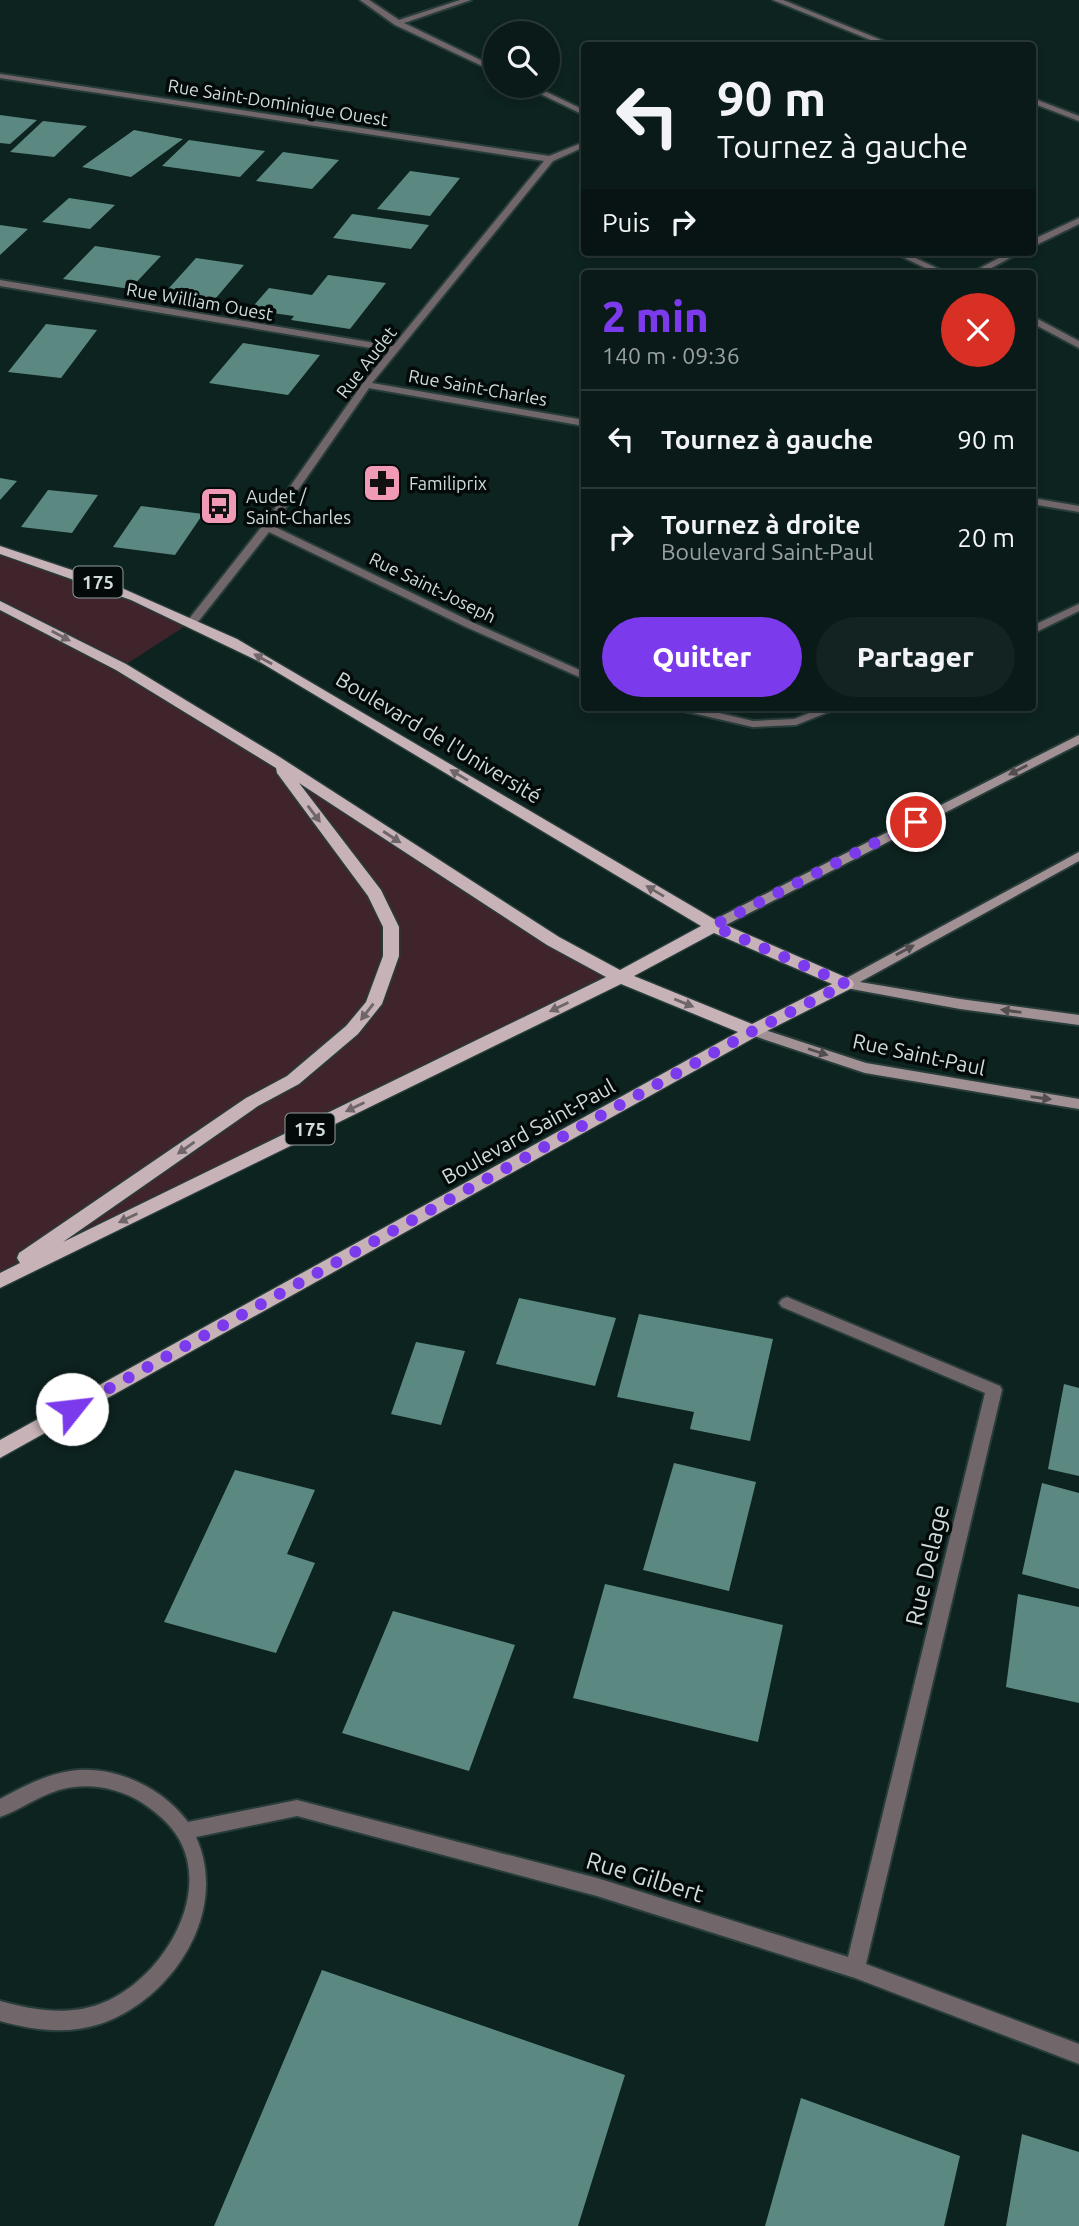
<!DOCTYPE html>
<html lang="fr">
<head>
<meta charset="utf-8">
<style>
  :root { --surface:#0a1a18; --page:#132321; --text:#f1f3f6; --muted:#99a1a2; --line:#2a3837; --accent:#7c3aed }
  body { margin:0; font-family:Ubuntu,sans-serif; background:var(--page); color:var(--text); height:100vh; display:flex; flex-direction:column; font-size:26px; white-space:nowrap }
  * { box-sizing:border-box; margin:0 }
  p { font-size:23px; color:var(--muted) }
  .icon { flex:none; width:38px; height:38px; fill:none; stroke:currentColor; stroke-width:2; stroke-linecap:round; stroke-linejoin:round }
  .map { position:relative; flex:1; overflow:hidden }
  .drawer { position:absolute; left:581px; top:270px; width:455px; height:441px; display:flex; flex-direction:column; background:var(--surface); border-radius:7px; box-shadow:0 4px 10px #0003,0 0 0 2px var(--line) }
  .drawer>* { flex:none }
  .banner { position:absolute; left:581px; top:42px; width:455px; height:214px; border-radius:7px; box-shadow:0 4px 10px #0003,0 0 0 2px var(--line); background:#0a1a18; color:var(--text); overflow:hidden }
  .buttons { position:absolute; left:483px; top:21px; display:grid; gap:14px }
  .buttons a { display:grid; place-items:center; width:77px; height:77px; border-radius:50%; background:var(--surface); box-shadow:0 4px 10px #0003,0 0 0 2px var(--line); font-size:35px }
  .pin { position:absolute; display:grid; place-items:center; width:60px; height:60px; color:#fff; margin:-30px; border:4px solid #fff; border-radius:50%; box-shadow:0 2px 7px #0007 }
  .me { position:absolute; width:77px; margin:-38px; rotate:61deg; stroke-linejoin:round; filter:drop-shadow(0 0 5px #0008) }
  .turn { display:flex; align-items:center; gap:24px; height:147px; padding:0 21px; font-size:32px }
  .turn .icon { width:91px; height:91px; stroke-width:2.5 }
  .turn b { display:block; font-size:49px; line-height:60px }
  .then { display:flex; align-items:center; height:66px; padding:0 21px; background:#0003; gap:14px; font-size:26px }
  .round { display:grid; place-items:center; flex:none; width:74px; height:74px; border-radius:37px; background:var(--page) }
  .summary { display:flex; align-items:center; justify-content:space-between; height:119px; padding:0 21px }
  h1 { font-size:42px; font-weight:800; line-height:52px; color:var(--accent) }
  .cta { display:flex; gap:14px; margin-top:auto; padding:14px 21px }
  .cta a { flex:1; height:80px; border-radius:42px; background:var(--accent); color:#fff; font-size:28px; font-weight:800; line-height:80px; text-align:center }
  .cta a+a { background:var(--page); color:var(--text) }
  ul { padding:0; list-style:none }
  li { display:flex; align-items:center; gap:21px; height:98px; padding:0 21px; border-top:2px solid var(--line) }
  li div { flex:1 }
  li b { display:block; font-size:26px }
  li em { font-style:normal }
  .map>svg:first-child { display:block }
  .green { fill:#3f242c }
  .building { fill:#5b8981 }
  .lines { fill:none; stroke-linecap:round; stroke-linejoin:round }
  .street-casing { stroke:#283d3a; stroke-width:4 }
  .secondary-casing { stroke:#283d3a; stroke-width:4 }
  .primary-casing { stroke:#283d3a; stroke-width:3 }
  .street { fill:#71676a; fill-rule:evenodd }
  .secondary { fill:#a19195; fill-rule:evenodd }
  .primary { fill:#c6b2b7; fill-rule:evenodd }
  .oneway { fill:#6e6669 }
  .oneway2 { fill:#524e4f }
  .route { stroke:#7c3aed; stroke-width:12; stroke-dasharray:0 21.6 }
  .labels { text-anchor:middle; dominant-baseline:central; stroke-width:7; stroke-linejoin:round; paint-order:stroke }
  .far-street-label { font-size:18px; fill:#cfdcd9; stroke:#030a09 }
  .far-poi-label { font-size:18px; fill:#cfdcd9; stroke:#030a09; text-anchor:start }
  .shield { fill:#030a09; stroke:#929d9b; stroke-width:2 }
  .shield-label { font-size:19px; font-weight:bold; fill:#cfdcd9 }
  .street-label { font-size:21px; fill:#cfdcd9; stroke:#030a09 }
  .near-street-label { font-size:24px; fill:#cfdcd9; stroke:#030a09 }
</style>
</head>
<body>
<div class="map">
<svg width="1079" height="2226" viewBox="0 0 1079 2226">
  <rect width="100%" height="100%" fill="#0d2320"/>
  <path class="green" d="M0,550L193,621L122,667L620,977L0,1281Z"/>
  <path class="building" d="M0,115L37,120L10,144L0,143Z
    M43,121L87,126L54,157L10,152Z
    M134,130L183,139L131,177L82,167Z
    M189,140L265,151L240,177L162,166Z
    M283,152L339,160L312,189L256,181Z
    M410,171L460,178L430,216L377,209Z
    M69,198L115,205L90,229L42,222Z
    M352,214L429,225L411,249L333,238Z
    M0,225L28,229L0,255Z
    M95,246L161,256L130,289L63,279Z
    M196,258L244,265L210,305L160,298Z
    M328,275L386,283L350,329L291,320L294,316L250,310L269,288L312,295Z
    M46,324L97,330L61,378L8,372Z
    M243,343L320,355L288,395L209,383Z
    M0,478L17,481L0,500Z
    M48,490L98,495L72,533L21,527Z
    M141,506L203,514L175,555L113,547Z
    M519,1298L616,1318L595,1386L496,1364Z
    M639,1314L773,1339L750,1441L690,1429L694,1412L617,1397Z
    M416,1342L465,1351L441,1425L391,1414Z
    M1064,1384L1079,1388V1476L1048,1469Z
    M674,1463L756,1482L729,1591L643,1570Z
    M235,1470L315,1490L287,1554L315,1563L276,1653L164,1622Z
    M1042,1483L1079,1493V1589L1022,1574Z
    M605,1584L783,1625L758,1742L573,1698Z
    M1018,1594L1079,1607V1703L1006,1687Z
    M393,1611L515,1645L469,1771L342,1733Z
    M322,1970L625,2075L578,2226H214Z
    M801,2098L960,2156L944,2226H765Z
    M1022,2134L1079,2152V2226H1006Z"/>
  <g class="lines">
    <defs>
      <path id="street" d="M360,0H369L399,20L460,0H471L404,23L495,67V72L395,25Z
        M773,0H783L896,46H885Z
        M0,74L549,156L584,142V147L553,161L372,383L584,420V426L369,388L273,526L474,623L584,672V679L466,627L269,532L197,623H189V619L263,525L363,383L389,351L0,286V280L393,346L544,161L0,78Z
        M524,86H534L584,110V115Z
        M1032,98L1079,116V121L1032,103Z
        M1079,218V224L1032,247V240Z
        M892,252H903L947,273H936Z
        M1010,252H1021L982,273H971Z
        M1032,316L1079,341V348L1032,323Z
        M1032,498L1079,506V512L1032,504Z
        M1079,604V611L1032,634V626Z
        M673,707H694L753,721L794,719L825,707H841L796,725L753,727L675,709Z
        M787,1297L1000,1386L1002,1390L866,1964L1079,2044V2064L855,1978L597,1896L297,1816L196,1837C230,1912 172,2000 100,2024C66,2035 33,2030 0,2021V2001C33,2010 67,2016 100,2004C158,1983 213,1899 179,1839C170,1823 156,1812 141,1802C122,1790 96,1784 74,1787C46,1790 25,1808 0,1817V1799C22,1787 45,1775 70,1771C113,1764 162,1787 188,1822L297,1800L597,1878L848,1957L985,1393L782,1307L779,1303L782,1299Z"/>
      <path id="secondary" d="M1079,735V744L718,929H708L707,926L708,923Z
        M1079,852V861L860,982L960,999L1079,1015V1025L960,1009L846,988L839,984L841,981Z
        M753,1026L866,1063L1079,1099V1109L865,1073L748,1034L746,1031Z"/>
      <path id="primary" d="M0,546L108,582L237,639L719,922L852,980L854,984L852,988L759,1035L0,1458V1440L738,1032L621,984L0,1288V1273L20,1263L17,1258L19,1253L246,1098L287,1076L346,1026L366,1002L383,956V927L368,896L277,773L276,768L116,670L0,610V601L126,664L278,756L559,937L620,970L701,926L260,662L131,600L0,554ZM299,783L547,945L606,977L63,1242L258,1106L299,1084L358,1034L382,1004L399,956V927L381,890ZM714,933L832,984L752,1024L634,976Z"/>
    </defs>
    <use href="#street" class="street-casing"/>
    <use href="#secondary" class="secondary-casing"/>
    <use href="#primary" class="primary-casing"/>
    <use href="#street" class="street"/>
    <use href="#secondary" class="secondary"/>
    <use href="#primary" class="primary"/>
  </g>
  <defs><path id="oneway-solid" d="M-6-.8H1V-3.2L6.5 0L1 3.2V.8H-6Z" transform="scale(1.75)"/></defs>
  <g class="oneway">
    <use href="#oneway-solid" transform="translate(61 636) rotate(28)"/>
    <use href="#oneway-solid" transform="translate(263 659) rotate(-151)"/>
    <use href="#oneway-solid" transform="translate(459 775) rotate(-149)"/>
    <use href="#oneway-solid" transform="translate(314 814) rotate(53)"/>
    <use href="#oneway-solid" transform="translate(392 837) rotate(33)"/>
    <use href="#oneway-solid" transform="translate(655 891) rotate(-149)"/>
    <use href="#oneway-solid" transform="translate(684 1003) rotate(22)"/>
    <use href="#oneway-solid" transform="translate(559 1007) rotate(154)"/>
    <use href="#oneway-solid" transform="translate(367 1012) rotate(128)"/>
    <use href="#oneway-solid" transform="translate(355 1107) rotate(154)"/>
    <use href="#oneway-solid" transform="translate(186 1148) rotate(145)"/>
    <use href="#oneway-solid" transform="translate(128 1218) rotate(154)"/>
  </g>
  <g class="oneway2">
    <use href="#oneway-solid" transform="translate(1018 770) rotate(153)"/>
    <use href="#oneway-solid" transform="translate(905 950) rotate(-28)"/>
    <use href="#oneway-solid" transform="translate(1011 1011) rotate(-172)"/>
    <use href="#oneway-solid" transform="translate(818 1052) rotate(18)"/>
    <use href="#oneway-solid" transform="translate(1041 1098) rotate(8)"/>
  </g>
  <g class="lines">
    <path class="route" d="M72,1409L753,1031L846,984L713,926L916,822"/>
  </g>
  <defs>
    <symbol id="pharmacy-square" viewBox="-11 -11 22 22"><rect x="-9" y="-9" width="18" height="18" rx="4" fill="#f09ab5" stroke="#030a09"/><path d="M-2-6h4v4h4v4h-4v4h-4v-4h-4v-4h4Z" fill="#111"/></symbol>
    <symbol id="bus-square" viewBox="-11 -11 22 22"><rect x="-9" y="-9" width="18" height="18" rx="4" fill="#f09ab5" stroke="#030a09"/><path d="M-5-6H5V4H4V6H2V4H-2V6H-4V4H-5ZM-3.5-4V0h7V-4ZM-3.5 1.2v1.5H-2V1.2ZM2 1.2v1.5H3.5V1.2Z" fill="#111"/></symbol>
  </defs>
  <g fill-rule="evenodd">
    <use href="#pharmacy-square" x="360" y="461" width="44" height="44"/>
    <use href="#bus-square" x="197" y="484" width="44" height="44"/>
  </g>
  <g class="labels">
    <g class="far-street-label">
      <text transform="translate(278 102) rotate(9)">Rue Saint-Dominique Ouest</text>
      <text transform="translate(200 301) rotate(10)">Rue William Ouest</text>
      <text transform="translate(366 362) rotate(-52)">Rue Audet</text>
      <text transform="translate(478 387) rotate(10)">Rue Saint-Charles</text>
      <text transform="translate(433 587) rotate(26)">Rue Saint-Joseph</text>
    </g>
    <g class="far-poi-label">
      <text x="409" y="483">Familiprix</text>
      <text x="246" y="496">Audet /<tspan x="246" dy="21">Saint-Charles</tspan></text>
    </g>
    <g class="shield">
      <rect x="73.5" y="566.5" width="49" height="31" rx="5"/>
      <rect x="285.5" y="1113.5" width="49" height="31" rx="5"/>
    </g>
    <g class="shield-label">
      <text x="98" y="582">175</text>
      <text x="310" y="1129">175</text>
    </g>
    <g class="street-label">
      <text transform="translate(439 737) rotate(31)">Boulevard de l'Université</text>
      <text transform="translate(919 1054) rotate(12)">Rue Saint-Paul</text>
      <text transform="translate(528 1131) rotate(-29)">Boulevard Saint-Paul</text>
    </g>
    <g class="near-street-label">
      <text transform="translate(927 1565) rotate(-77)">Rue Delage</text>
      <text transform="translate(645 1877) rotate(17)">Rue Gilbert</text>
    </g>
  </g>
</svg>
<div class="buttons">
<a><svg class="icon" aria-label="search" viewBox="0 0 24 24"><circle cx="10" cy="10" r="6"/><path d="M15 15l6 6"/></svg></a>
</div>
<div class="pin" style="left:916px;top:822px;background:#d93025"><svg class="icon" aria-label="arrive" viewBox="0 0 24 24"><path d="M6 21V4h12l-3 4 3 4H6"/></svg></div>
<svg class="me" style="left:72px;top:1409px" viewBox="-20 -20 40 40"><circle r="19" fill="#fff"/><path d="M0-13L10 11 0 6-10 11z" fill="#7c3aed"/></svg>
<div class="banner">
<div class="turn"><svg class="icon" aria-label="left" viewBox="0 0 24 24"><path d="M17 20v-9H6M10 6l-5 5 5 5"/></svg><div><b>90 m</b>Tournez à gauche</div></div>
<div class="then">Puis<svg class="icon" aria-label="right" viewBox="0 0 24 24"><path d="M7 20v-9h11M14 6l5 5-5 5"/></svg></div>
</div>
<section class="drawer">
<div class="summary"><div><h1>2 min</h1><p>140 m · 09:36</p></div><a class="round" style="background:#d93025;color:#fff"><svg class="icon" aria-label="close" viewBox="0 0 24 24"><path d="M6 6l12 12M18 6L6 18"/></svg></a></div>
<ul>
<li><svg class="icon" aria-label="left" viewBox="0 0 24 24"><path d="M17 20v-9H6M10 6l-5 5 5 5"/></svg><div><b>Tournez à gauche</b></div><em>90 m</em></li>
<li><svg class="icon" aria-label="right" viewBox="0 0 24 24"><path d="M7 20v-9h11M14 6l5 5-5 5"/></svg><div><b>Tournez à droite</b><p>Boulevard Saint-Paul</p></div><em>20 m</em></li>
</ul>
<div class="cta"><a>Quitter</a><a>Partager</a></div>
</section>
</div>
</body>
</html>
